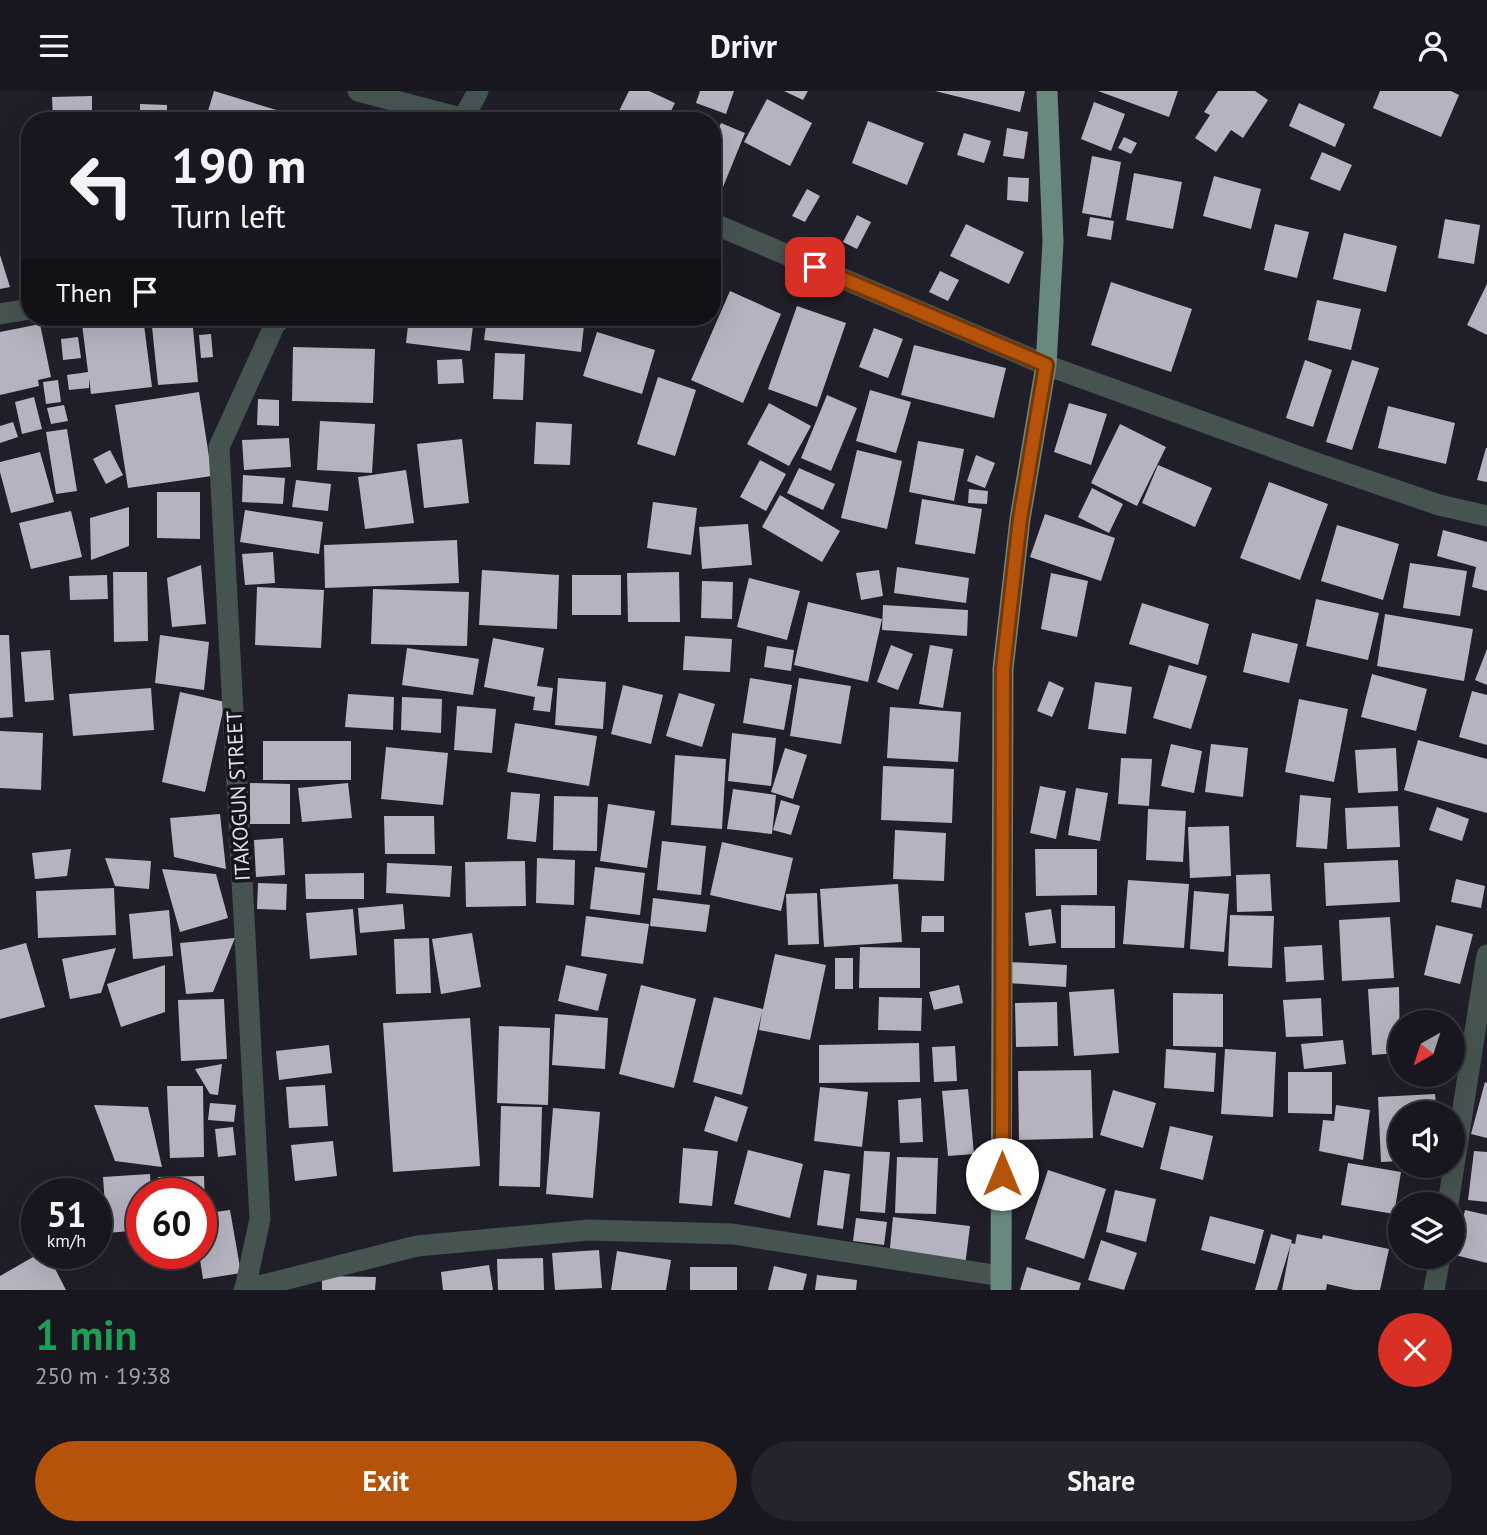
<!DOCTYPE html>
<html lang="en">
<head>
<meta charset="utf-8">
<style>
  :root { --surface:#18161e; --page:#25232b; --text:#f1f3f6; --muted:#9f9fa4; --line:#36353c; --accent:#b45309 }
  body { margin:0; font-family:"PT Sans",sans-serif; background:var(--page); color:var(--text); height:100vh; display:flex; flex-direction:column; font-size:26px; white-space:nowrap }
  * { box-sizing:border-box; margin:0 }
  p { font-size:23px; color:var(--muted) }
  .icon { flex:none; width:38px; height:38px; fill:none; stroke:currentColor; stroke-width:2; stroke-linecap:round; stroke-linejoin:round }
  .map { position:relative; height:1199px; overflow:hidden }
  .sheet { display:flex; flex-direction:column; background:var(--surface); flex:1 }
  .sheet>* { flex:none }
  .top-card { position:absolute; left:21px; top:21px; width:700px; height:214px; border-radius:28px; box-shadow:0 7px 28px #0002,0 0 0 2px var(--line); background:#18161e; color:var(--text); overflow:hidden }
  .needle { width:46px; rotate:219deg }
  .buttons { position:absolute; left:1388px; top:919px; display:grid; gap:14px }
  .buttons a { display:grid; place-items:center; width:77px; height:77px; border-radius:50%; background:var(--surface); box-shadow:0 7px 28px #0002,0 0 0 2px var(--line); font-size:35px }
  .speed { position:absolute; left:21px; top:1087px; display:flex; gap:14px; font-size:35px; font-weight:700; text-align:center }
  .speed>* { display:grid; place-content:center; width:91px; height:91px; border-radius:50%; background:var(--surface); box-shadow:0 7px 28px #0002,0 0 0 2px var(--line); line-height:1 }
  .speed small { font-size:18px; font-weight:400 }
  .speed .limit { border:10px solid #d22; background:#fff; color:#111 }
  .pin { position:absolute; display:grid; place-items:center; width:60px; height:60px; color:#fff; margin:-30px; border-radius:14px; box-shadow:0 4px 10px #0006 }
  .me { position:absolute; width:77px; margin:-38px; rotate:0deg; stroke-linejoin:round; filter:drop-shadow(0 0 5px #0008) }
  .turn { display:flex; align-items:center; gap:24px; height:147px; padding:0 35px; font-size:32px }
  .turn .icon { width:91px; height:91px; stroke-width:2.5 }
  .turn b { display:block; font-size:49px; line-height:60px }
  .then { display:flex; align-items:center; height:66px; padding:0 35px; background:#0003; gap:14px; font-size:26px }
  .round { display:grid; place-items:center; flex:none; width:74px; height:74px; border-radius:37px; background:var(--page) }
  .overview { display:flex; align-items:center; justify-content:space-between; height:119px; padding:0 35px }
  h1 { font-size:42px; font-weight:700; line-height:52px; color:#1e9e55 }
  .cta { display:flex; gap:14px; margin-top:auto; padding:14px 35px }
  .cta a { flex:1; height:80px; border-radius:42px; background:var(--accent); color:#fff; font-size:28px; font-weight:700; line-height:80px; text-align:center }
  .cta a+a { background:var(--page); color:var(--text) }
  header { display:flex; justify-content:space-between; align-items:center; height:91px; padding:0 35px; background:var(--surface); font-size:32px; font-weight:700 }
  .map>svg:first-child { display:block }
  .building { fill:#b5b3c0 }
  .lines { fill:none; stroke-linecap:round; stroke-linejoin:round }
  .minor { stroke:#455450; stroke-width:21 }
  .tertiary { stroke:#455450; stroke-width:21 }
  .primary { stroke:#69887f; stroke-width:21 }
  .route-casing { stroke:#753606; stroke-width:18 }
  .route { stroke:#b45309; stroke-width:12 }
  .labels { text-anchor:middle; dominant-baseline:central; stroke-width:7; stroke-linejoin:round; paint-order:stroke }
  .street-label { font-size:21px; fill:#e2e1e8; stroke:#16151e }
</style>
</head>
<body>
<header><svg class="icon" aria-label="menu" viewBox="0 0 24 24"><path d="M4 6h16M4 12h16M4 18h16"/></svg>Drivr<svg class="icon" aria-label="person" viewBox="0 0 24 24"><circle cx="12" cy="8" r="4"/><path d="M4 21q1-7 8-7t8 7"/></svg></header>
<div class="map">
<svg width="1487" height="1199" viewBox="0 0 1487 1199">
  <rect width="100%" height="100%" fill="#201e28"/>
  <path class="building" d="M214,0L283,21L280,30H205Z
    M629,0H649L675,12L666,30H624L616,26Z
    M700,0H734L726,23L696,12Z
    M784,0H808L803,9Z
    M935,0H1025L1020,21Z
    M1098,0H1178L1169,26Z
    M1218,0H1255L1268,9L1243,47L1231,39L1216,61L1195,47L1210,24L1204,21Z
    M1380,0H1451L1459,4L1441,46L1373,17Z
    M92,5V30H53L52,6Z
    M767,8L812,32L790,75L744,51Z
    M1094,11L1125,23L1111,60L1081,48Z
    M1299,12L1345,33L1335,56L1289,35Z
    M140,13L167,14V30H140Z
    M299,22L324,29L323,30H297Z
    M868,30L924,52L907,94L852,72Z
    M721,32L745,42L723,96L712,92V53Z
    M1007,37L1028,41L1024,68L1003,65Z
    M964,42L991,50L984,72L957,64Z
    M1124,46L1137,52L1131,63L1118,57Z
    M1322,61L1352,74L1340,100L1310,88Z
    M1092,65L1121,71L1111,127L1082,122Z
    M1134,82L1182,91L1173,138L1126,129Z
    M1214,85L1261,98L1251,138L1203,125Z
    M1008,86L1029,87L1028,111L1007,109Z
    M807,98L820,105L805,131L792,125Z
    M857,124L871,131L857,158L843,151Z
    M1090,126L1114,130L1111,149L1087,145Z
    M1445,128L1480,134L1474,173L1438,167Z
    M966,133L1024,161L1009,193L950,165Z
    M1275,133L1309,141L1297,187L1264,179Z
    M1344,142L1397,155L1386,201L1333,188Z
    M0,164L10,196L0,198Z
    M940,180L959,189L948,210L929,201Z
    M1111,191L1192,218L1171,281L1091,254Z
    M1487,193V244L1467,234Z
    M730,200L781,223L743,312L691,289Z
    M1317,209L1361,218L1351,259L1308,249Z
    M797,215L846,232L817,316L768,298Z
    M143,226L152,296L91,303L89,287V297L69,299L67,284L88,281L82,233Z
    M151,226H192L198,291L158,294Z
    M409,226H474L470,260L406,252Z
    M487,226H585L581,261L484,249Z
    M40,233L51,286L38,289L39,295L0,304V241Z
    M874,237L903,248L888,287L859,276Z
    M597,241L655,259L642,303L583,285Z
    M211,243L213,266L201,267L199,244Z
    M78,246L81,267L63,269L61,248Z
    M914,254L1006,277L994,327L901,304Z
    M293,256L375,258L373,312L292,310Z
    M495,262L525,263L523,309L493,308Z
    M462,268L464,292L438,293L437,269Z
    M1305,269L1332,279L1313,336L1286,327Z
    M1352,269L1379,277L1352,359L1326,351Z
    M658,286L696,299L675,365L637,353Z
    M58,289L61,311L46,313L43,291Z
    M870,299L911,311L896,362L856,350Z
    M199,301L212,385L128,397L115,314Z
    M827,304L857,317L831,380L801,367Z
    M34,306L42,338L22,343L15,311Z
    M258,308L279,309V335L257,334Z
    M769,312L811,335L789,375L747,353Z
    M1069,312L1107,323L1091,374L1054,361Z
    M64,314L68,330L51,333L47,317Z
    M1388,315L1455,332L1446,373L1378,357Z
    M320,330L375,333L372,382L317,379Z
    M13,331L18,346L0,352V335Z
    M536,331L572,333L570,374L534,373Z
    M1120,333L1166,356L1137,415L1091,392Z
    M67,338L77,400L56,403L46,341Z
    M289,347L291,376L244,379L242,349Z
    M462,348L469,412L424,417L417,353Z
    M918,350L964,358L954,410L909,401Z
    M1486,357H1487V391L1477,389Z
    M110,359L123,384L106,393L93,368Z
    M857,359L902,370L887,438L841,427Z
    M40,361L54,411L11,422L0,381V371Z
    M976,364L995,372L985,397L967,390Z
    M760,369L786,383L766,420L740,406Z
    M1158,374L1212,397L1195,436L1142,412Z
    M799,377L835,393L823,419L787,402Z
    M406,379L414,432L365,438L358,386Z
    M243,384L285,387L283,413L242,411Z
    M296,389L331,393L328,420L292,416Z
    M1269,391L1328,413L1300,489L1240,467Z
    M1092,397L1123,413L1109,442L1078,426Z
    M969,398L988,400L987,413L968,412Z
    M157,401H200V448L157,447Z
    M780,404L840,440L822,471L762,436Z
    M922,408L982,418L975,463L915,453Z
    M653,411L697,417L691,464L647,457Z
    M129,416V455L91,469L90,427Z
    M245,419L323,431L319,463L240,451Z
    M71,420L82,466L31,478L19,432Z
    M1045,423L1115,447L1101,490L1030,466Z
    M748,433L752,474L702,478L699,436Z
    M1337,434L1399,453L1383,509L1321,490Z
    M1443,439L1487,451V500L1472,496L1476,476L1437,465Z
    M457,449L459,492L325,497L324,454Z
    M273,461L275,492L245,494L242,463Z
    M1410,472L1467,480L1460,525L1403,517Z
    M201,474L206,533L172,536L167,487Z
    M897,476L969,487L966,512L894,502Z
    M482,479L559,484L557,538L479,534Z
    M879,479L883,505L861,509L856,482Z
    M113,481H147L148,550L114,551Z
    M679,481L680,531H628L627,482Z
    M1051,482L1088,490L1077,546L1041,538Z
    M107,484L108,508L70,509L69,485Z
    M572,484H621V524H572Z
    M749,487L800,500L787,549L737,536Z
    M702,490L733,491L732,528L701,527Z
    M257,496L324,499L321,557L255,554Z
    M373,498L469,501L467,555L371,553Z
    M1316,508L1379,522L1368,569L1306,555Z
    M808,511L882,528L868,591L794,574Z
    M1142,512L1209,533L1198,574L1129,553Z
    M883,514L968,519L967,545L882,539Z
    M1385,523L1473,538L1464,590L1377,575Z
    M1252,542L1298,553L1289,592L1243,581Z
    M0,544H9L13,626L0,627Z
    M160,544L209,551L204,599L155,592Z
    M685,545L732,548L730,581L683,579Z
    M493,547L544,557L537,595L553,597L550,621L533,619L535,606L484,596Z
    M891,554L913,563L898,599L877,591Z
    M930,554L953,558L943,617L919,613Z
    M767,555L794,559L791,580L764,576Z
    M407,557L479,568L473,604L402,594Z
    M1487,558V594L1475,589Z
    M50,559L54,609L25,611L21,561Z
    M1169,574L1207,585L1191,638L1153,627Z
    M1372,583L1427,598L1416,640L1361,626Z
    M558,587L606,591L603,638L555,634Z
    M750,587L792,594L784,639L743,632Z
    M799,587L851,595L841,653L790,645Z
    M1049,590L1064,597L1052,626L1037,620Z
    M1095,591L1132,596L1126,643L1088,638Z
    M623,594L663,604L651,653L611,643Z
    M151,597L154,639L73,645L69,603Z
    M1472,600L1487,604V654L1459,646Z
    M180,601L225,611L205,701L162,691Z
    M679,602L715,613L702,656L666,645Z
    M348,603L394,606L393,639L345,636Z
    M402,606L442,608L441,642L401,639Z
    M1299,608L1348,618L1334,691L1285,681Z
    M457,615L496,618L492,662L454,659Z
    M890,616L961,621L958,671L887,667Z
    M515,632L597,645L589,695L507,681Z
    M0,640L43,642L41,699L0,697Z
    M732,642L776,647L771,695L728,690Z
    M1418,649L1487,668V722L1404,699Z
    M263,650H351V689H263Z
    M1171,653L1202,660L1194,702L1161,695Z
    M1211,653L1248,657L1243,706L1205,701Z
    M386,656L448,662L443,714L381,708Z
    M785,657L807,664L793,708L771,701Z
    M1396,657L1398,700L1358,702L1355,659Z
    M675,664L726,668L722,738L671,734Z
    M1121,667L1152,668L1149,715L1118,713Z
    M883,675L954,678L952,732L881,729Z
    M250,692L290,693V733H250Z
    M348,692L352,727L302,731L298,697Z
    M1040,695L1066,700L1056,748L1030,742Z
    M1076,697L1108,702L1100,750L1068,744Z
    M733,698L776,704L772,743L727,738Z
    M511,701L540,703L536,751L507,748Z
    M1300,704L1331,707L1327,758L1296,756Z
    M554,705L598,706L597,760L553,759Z
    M781,709L800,715L791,744L773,739Z
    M608,713L655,720L647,777L600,770Z
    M1398,715L1400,756L1347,758L1345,717Z
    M1437,716L1469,728L1462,750L1429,739Z
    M1148,718L1186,720L1183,771L1146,769Z
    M220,723L226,778L174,766L170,727Z
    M384,725H434L435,763H385Z
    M1229,735L1231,785L1190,787L1188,736Z
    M895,739L946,742L944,790L893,788Z
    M283,747L285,784L256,786L254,749Z
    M662,750L706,755L701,804L657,799Z
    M722,751L793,767L781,820L710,804Z
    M71,758L67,785L35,788L32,762Z
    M1035,758H1097V804L1036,805Z
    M105,767L151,770L149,798L115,795Z
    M537,767L575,769L574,814L536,812Z
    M1398,769L1400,811L1326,815L1324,772Z
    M525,770L526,815L466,816L465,771Z
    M387,772L452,775L450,806L386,802Z
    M595,776L645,782L640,824L590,818Z
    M162,778L216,783L228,827L180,841Z
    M364,782V808H306L305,783Z
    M1270,783L1272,820L1237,821L1236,784Z
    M1456,788L1485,795L1481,817L1451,811Z
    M1128,789L1189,793L1184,857L1123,853Z
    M258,792L287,793L286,819L257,818Z
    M898,793L902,851L824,856L820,798Z
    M114,797L116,844L38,847L36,800Z
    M1194,800L1229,803L1224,861L1190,858Z
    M817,802L819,853L788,854L786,803Z
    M653,807L710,814L706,841L650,835Z
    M403,813L405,838L360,842L358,817Z
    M1061,814L1115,815V857H1061Z
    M353,818L357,864L310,868L306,822Z
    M1051,818L1056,852L1029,855L1025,822Z
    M169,819L173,865L133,868L129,823Z
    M1230,824L1274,825L1272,877L1228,875Z
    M586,825L649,833L643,873L581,865Z
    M922,825H944V841H921Z
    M1390,826L1394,887L1342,890L1339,829Z
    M1436,834L1473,843L1460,893L1424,884Z
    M472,842L481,896L441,903L432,848Z
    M235,847L213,901L186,903L180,852Z
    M429,847L431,902L396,903L394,848Z
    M26,852L45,916L0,928V859Z
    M1322,854L1324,889L1286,891L1284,856Z
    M860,856L920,857V897H859Z
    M116,857L101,902L70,908L62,868Z
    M775,863L826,874L810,949L759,939L762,921L742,1004L693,991L714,906L763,918Z
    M835,867H853V898H835Z
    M1009,871L1067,874L1066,896L1008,892Z
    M165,874V921L121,936L107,893Z
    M566,874L607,883L598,920L558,910Z
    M641,894L696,908L674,997L619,983Z
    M959,894L963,912L934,919L929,901Z
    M1399,896L1400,962L1372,964L1368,898Z
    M1114,898L1119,962L1074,965L1069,901Z
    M1173,902L1223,903V956L1173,955Z
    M879,906L922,907L921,940L878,939Z
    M1321,907L1323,945L1286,946L1283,909Z
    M224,908L227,968L181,970L178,909Z
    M1057,911L1058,955L1016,956L1015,912Z
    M555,923L608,927L605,978L552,974Z
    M470,927L480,1075L393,1081L383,932Z
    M1454,927V931H1419V929Z
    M499,935L550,937L548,1014L497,1012Z
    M1343,949L1346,973L1304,978L1301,953Z
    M919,952L920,991L819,992V954Z
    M329,954L332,982L279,989L276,960Z
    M955,955L957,990L934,991L932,956Z
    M1166,958L1216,962L1214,1001L1164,997Z
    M1225,958L1276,961L1273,1026L1221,1023Z
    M222,973L218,1004L210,1003L195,978Z
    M1091,979L1093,1047L1019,1049L1018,980Z
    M1288,981H1332V1023L1288,1022Z
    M1485,991L1487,992V1047L1471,1043Z
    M325,994L328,1035L289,1037L286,996Z
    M167,995H203L204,1066L170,1067Z
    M820,996L868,1001L862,1056L814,1050Z
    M968,998L974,1063L948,1065L942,1000Z
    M1113,999L1156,1012L1143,1057L1100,1044Z
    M1435,1003L1437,1022H1400V1070L1381,1071L1378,1006Z
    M715,1005L748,1016L737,1051L704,1040Z
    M921,1007L923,1051L900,1052L898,1009Z
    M210,1012L236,1014L234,1031L208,1029Z
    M94,1014L148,1016L162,1076L115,1070Z
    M1336,1014L1370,1019L1363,1069L1319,1060L1323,1029L1334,1030Z
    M501,1015L542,1016L540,1096L499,1095Z
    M553,1017L600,1021L593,1107L546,1103Z
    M1170,1035L1213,1045L1203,1089L1160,1078Z
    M233,1036L236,1064L218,1066L215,1038Z
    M333,1050L337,1085L295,1090L291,1054Z
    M683,1057L718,1060L712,1115L679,1112Z
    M748,1059L803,1073L790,1127L734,1113Z
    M864,1060L890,1061L885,1122L860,1120Z
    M1474,1060L1487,1061V1111L1468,1109Z
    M897,1066L938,1067L936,1123L895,1122Z
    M1348,1072L1401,1081L1394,1123L1341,1114Z
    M824,1079L850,1083L843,1138L817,1134Z
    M1048,1079L1106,1098L1084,1168L1025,1148Z
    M150,1083L151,1102H142V1139L107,1142L103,1086Z
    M204,1085L205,1115H201V1102H158V1086Z
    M1115,1099L1156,1108L1146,1151L1106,1141Z
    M230,1119L241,1182L203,1188L199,1162H201V1123Z
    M1465,1119L1487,1124V1172L1455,1164Z
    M1210,1125L1264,1139L1255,1173L1201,1159Z
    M893,1126L970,1135L965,1175L889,1166Z
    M856,1127L887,1131L884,1154L853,1150Z
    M1271,1143L1292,1149L1277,1199H1255Z
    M1297,1143L1322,1148L1323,1144L1389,1158L1380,1199H1354L1327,1193L1326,1199H1282L1291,1152L1295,1153Z
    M1101,1149L1137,1162L1124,1199L1088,1189Z
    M599,1159L602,1197L555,1199L552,1162Z
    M617,1160L671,1169L666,1199H611Z
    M40,1162H47L66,1199H0V1185Z
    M543,1167L544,1199H498L497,1168Z
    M489,1174L493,1199H443L441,1181Z
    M774,1175L807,1183L803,1199H768Z
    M690,1176H737V1199H690Z
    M1027,1176L1081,1192L1079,1199H1020Z
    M817,1184L857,1189L856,1199H815Z
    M322,1185L376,1186L375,1199H322Z"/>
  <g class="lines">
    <path class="minor" d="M462,30L478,0
      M0,223L30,218
      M1448,1113L1487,864
      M245,1198L260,1128L219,356L275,233L283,226
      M244,1199L417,1155L589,1139L733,1143L1001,1185
      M1434,1199L1440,1166"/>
    <path class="tertiary" d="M358,0L472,30
      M712,132L1046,274L1308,369L1439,414L1487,425"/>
    <path class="primary" d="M1001,1199L1003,578L1020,428L1046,274L1053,151L1047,0"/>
  </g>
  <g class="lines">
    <defs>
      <path id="route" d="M815,176L1046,274L1020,428L1003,578L1002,1083"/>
    </defs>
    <use href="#route" class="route-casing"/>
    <use href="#route" class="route"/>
  </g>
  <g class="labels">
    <g class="street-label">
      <text transform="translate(238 705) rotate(-93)">ITAKOGUN STREET</text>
    </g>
  </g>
</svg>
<div class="buttons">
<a><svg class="needle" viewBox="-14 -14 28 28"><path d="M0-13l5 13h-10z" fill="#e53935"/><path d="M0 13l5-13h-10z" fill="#9f9fa4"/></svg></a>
<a><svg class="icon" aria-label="sound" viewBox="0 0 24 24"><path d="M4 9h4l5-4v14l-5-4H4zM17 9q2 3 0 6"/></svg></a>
<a><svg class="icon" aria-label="layers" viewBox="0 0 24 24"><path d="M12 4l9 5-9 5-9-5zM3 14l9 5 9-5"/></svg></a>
</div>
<div class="speed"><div>51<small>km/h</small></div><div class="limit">60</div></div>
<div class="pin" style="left:815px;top:176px;background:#d93025"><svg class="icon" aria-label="arrive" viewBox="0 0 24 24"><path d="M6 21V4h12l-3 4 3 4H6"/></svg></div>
<svg class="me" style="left:1002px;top:1083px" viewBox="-20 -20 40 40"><circle r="19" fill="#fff"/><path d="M0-13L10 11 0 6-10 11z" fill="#b45309"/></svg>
<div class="top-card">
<div class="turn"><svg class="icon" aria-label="left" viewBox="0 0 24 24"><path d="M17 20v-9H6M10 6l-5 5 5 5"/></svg><div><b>190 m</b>Turn left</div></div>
<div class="then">Then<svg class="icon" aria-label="arrive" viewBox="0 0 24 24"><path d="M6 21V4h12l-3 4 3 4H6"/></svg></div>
</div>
</div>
<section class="sheet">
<div class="overview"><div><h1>1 min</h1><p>250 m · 19:38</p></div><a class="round" style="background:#d93025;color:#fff"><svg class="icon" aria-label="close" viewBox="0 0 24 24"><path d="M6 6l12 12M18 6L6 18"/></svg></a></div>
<div class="cta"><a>Exit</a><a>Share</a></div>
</section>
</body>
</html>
